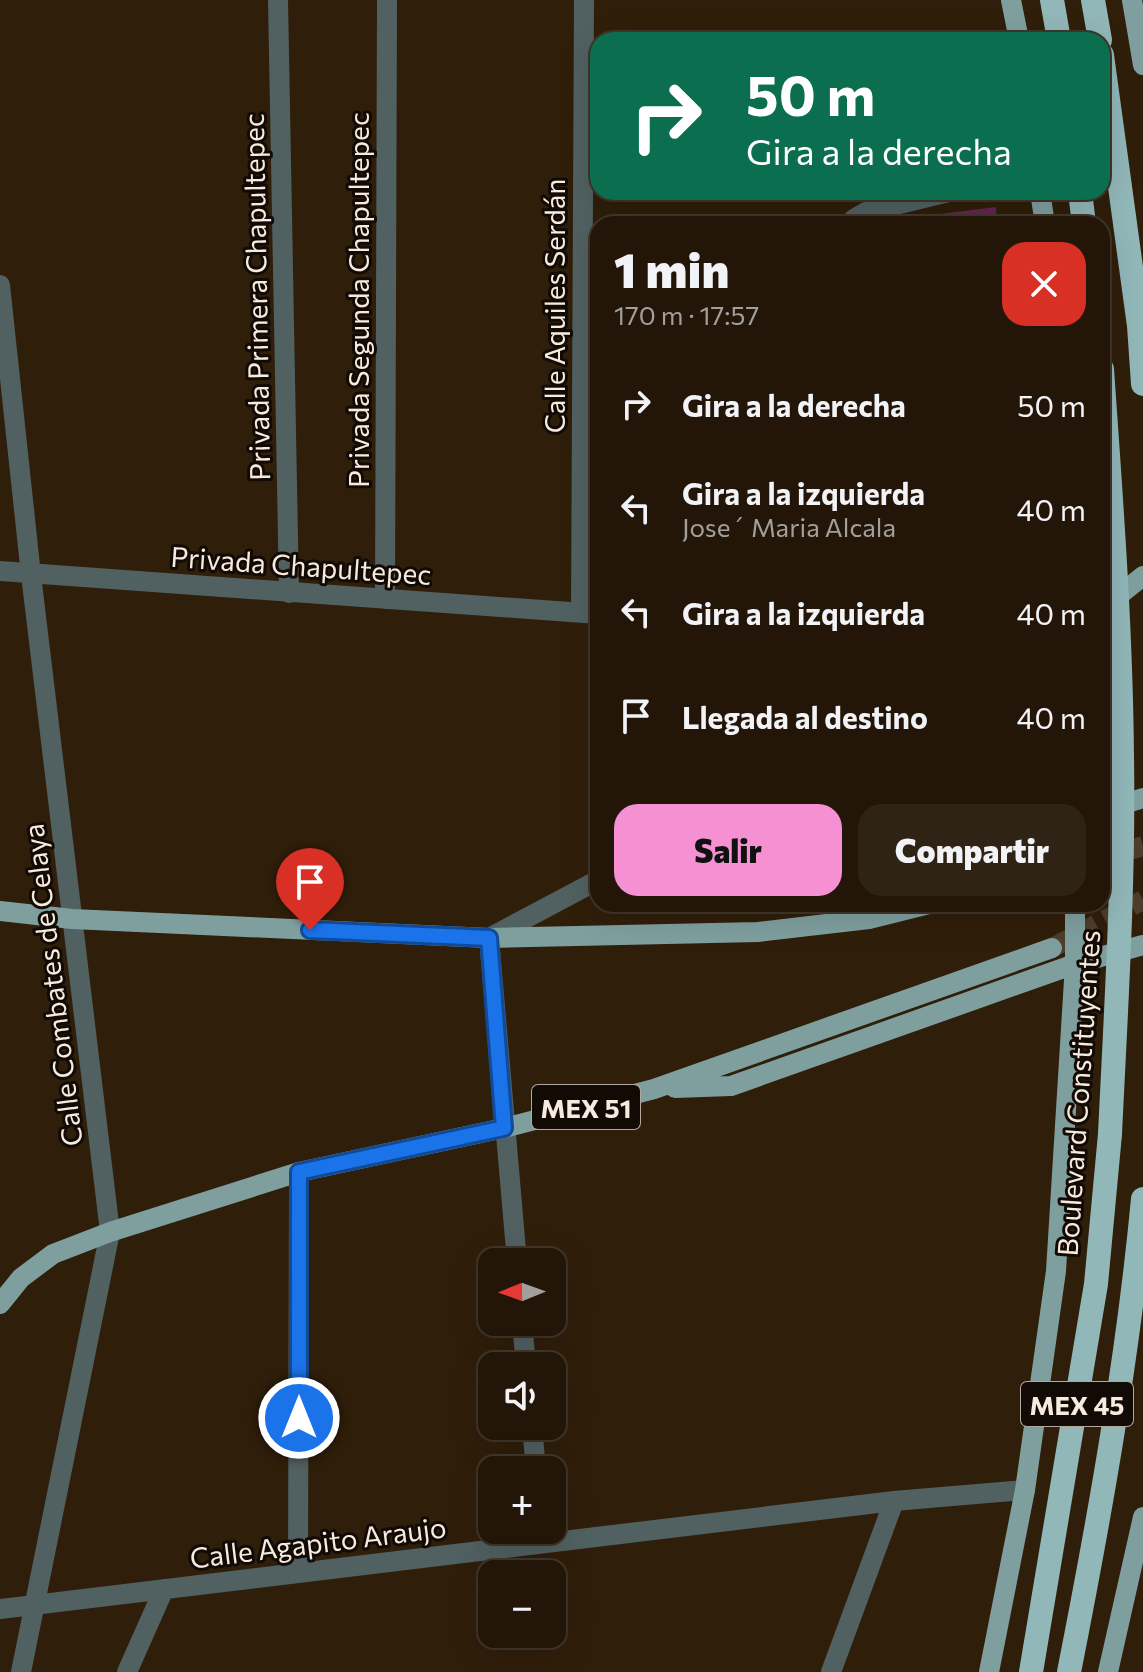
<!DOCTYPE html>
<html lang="es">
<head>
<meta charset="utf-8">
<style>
  :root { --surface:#231608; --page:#2f2316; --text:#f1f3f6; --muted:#a39f9c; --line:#403529; --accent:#f591d2 }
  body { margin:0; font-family:Commissioner,sans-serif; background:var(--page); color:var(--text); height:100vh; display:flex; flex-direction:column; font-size:30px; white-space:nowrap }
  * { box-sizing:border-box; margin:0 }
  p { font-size:26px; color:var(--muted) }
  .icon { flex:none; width:44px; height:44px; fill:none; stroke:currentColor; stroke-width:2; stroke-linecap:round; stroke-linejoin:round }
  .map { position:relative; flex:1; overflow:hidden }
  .panel { position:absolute; left:590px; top:216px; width:520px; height:696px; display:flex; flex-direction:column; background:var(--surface); border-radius:24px; box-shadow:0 8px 32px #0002,0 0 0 2px var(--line) }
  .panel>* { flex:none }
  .top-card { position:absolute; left:590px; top:32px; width:520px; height:168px; border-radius:24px; box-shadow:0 8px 32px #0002,0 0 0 2px var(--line); background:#0b6e4f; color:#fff; overflow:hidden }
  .needle { width:52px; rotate:269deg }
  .fabs { position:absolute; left:478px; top:1248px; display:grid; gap:16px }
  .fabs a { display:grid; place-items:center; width:88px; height:88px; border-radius:16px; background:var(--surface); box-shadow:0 8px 32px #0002,0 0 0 2px var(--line); font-size:40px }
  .pin { position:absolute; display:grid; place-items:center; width:68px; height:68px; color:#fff; margin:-82px -34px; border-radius:50% 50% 50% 0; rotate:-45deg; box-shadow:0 0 8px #0007 }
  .pin .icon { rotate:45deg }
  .me { position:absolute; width:88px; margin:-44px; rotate:0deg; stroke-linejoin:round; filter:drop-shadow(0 0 6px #0008) }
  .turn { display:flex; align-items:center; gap:28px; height:168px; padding:0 24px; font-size:36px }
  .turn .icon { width:104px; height:104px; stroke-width:2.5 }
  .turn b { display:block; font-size:56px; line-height:68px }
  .round { display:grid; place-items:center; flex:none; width:84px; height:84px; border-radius:24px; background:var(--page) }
  .head { display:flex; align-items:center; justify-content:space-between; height:136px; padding:0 24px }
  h1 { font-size:48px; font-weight:800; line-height:60px }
  .primary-button { display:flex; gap:16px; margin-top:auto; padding:16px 24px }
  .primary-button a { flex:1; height:92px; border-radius:24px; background:var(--accent); color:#111; font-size:32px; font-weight:800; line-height:92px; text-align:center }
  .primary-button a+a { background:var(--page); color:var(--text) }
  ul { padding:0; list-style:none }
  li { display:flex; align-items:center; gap:24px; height:104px; padding:0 24px }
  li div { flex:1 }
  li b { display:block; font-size:30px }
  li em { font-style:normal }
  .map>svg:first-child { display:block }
  .building { fill:#662652 }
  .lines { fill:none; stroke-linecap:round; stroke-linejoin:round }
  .major-tunnel { stroke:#4d3d2a; stroke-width:20; stroke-dasharray:20 10; stroke-linecap:butt }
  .minor { stroke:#516061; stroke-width:20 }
  .major { stroke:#7f9f9f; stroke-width:20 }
  .highway { stroke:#91b7b8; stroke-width:24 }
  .highway-bridge { stroke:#91b7b8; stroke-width:24 }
  .route-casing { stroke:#114b97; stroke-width:20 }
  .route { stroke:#1a73e8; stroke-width:14 }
  .labels { text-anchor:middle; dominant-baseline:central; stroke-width:6; stroke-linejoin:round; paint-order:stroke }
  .shield { fill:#120a04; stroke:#b2a89d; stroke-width:2 }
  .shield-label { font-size:26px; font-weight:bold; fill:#f7ebdf }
  .street-label { font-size:28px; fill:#f7ebdf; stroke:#120a04 }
</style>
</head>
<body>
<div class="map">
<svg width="1143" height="1672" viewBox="0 0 1143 1672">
  <rect width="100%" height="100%" fill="#2f1e0a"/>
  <path class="building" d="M996,207L997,224H876V222Z"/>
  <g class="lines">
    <path class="major-tunnel" d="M1102,858L1143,846
      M1052,948L1143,900"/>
    <path class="minor" d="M278,0L289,593
      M853,224L854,219L866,212L949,192
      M0,285L31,575L110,1232L21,1672
      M0,571L598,614
      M385,599L387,2
      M581,612L584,0
      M517,1262L489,938L598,880
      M522,1322L526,1366
      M532,1426L536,1470
      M298,1572L299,1172
      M0,1609L894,1501L1025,1490
      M127,1672L164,1589
      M831,1672L894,1501"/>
    <path class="major" d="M1011,0L1019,40
      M1132,0L1143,65
      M1040,192L1045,224
      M1102,609L1143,576
      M1102,811L1143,798
      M0,911L72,919L489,938L758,932L869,919L929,904
      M675,1088L731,1086L1075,964L1143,945
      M0,1304L21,1278L53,1254L110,1232L299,1172L504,1128L654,1089L1052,948
      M989,1672L1025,1490L1056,1271L1075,964V904
      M1108,1672L1143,1517"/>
    <path class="highway" d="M1052,0L1059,40
      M1093,0L1100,40
      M1102,55L1139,326L1143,384
      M1080,192L1084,224
      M1031,1672L1096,1284L1110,1134
      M1069,1672C1100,1515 1128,1358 1143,1199"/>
    <path class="highway-bridge" d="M1102,369C1111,498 1121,628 1122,758C1124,883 1116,1009 1110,1134"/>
  </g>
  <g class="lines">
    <defs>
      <path id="route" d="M299,1418V1172L504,1128L489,938L310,930"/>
    </defs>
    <use href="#route" class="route-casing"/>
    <use href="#route" class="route"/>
  </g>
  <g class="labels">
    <g class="shield">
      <rect x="532" y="1085" width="108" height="44" rx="6"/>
      <rect x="1021" y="1382" width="112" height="44" rx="6"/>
    </g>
    <g class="shield-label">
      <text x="586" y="1107">MEX 51</text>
      <text x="1077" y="1404">MEX 45</text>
    </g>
    <g class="street-label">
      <text transform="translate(256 297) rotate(-91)">Privada Primera Chapultepec</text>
      <text transform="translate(358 300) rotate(-90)">Privada Segunda Chapultepec</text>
      <text transform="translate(554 306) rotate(-90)">Calle Aquiles Serdán</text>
      <text transform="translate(301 565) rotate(4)">Privada Chapultepec</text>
      <text transform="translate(52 985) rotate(-97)">Calle Combates de Celaya</text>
      <text transform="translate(1078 1093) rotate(-86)">Boulevard Constituyentes</text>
      <text transform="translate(318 1542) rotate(-7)">Calle Agapito Araujo</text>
    </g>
  </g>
</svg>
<div class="fabs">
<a><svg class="needle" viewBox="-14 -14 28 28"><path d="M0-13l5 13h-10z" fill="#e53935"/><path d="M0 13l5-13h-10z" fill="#a39f9c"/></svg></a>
<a><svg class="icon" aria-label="sound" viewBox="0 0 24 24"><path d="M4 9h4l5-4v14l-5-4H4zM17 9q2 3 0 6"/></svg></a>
<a>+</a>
<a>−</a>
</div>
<div class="pin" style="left:310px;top:930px;background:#d93025"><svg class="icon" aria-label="arrive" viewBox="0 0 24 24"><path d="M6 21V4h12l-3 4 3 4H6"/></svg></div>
<svg class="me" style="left:299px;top:1418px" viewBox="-20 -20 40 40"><circle r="17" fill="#1a73e8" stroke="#fff" stroke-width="3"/><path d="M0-11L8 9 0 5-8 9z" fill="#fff"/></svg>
<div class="top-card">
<div class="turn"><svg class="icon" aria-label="right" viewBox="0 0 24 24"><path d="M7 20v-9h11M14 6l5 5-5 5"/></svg><div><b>50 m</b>Gira a la derecha</div></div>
</div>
<section class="panel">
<div class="head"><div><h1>1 min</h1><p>170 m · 17:57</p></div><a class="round" style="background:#d93025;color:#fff"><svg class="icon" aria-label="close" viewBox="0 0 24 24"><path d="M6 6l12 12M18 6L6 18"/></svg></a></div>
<ul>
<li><svg class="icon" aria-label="right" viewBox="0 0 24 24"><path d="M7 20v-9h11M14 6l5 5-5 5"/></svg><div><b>Gira a la derecha</b></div><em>50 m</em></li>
<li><svg class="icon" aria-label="left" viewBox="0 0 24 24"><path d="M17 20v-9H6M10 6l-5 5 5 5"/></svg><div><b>Gira a la izquierda</b><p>Jose´ Maria Alcala</p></div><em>40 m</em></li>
<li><svg class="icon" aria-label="left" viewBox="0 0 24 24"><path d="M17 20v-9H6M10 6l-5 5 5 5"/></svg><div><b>Gira a la izquierda</b></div><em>40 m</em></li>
<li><svg class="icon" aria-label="arrive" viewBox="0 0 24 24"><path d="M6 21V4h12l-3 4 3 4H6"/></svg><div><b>Llegada al destino</b></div><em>40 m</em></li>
</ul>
<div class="primary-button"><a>Salir</a><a>Compartir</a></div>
</section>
</div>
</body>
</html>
